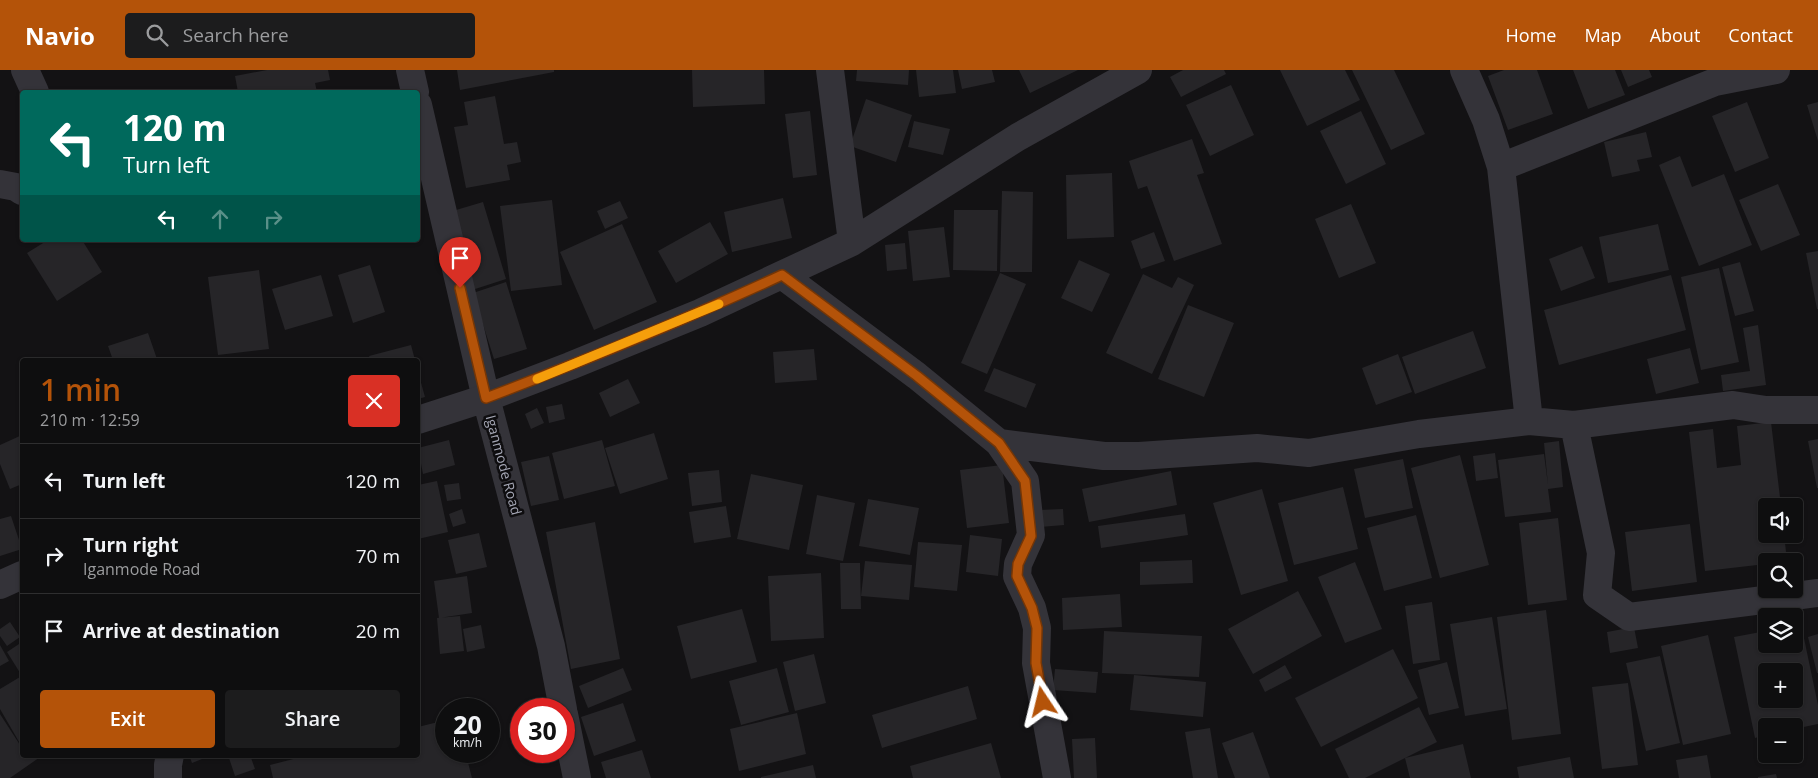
<!DOCTYPE html>
<html lang="en">
<head>
<meta charset="utf-8">
<style>
  :root { --surface:#0e0e0f; --page:#1c1c1d; --text:#f1f3f6; --muted:#9b9c9e; --line:#2e2e2f; --accent:#b45309 }
  body { margin:0; font-family:"Open Sans",sans-serif; background:var(--page); color:var(--text); height:100vh; display:flex; flex-direction:column; font-size:19px; white-space:nowrap }
  * { box-sizing:border-box; margin:0 }
  p { font-size:16px; color:var(--muted) }
  .icon { flex:none; width:28px; height:28px; fill:none; stroke:currentColor; stroke-width:2; stroke-linecap:round; stroke-linejoin:round }
  .map { position:relative; flex:1; overflow:hidden }
  .side { position:absolute; left:20px; top:288px; width:400px; height:400px; display:flex; flex-direction:column; background:var(--surface); border-radius:5px; box-shadow:0 1px 4px #0004,0 0 0 1px var(--line) }
  .side>* { flex:none }
  .guide { position:absolute; left:20px; top:20px; width:400px; height:152px; border-radius:5px; box-shadow:0 1px 4px #0004,0 0 0 1px var(--line); background:#00695c; color:#fff; overflow:hidden }
  .fabs { position:absolute; left:1758px; top:428px; display:grid; gap:10px }
  .fabs a { display:grid; place-items:center; width:45px; height:45px; border-radius:5px; background:var(--surface); box-shadow:0 1px 4px #0004,0 0 0 1px var(--line); font-size:25px }
  .speed { position:absolute; left:435px; top:628px; display:flex; gap:10px; font-size:25px; font-weight:700; text-align:center }
  .speed>* { display:grid; place-content:center; width:65px; height:65px; border-radius:50%; background:var(--surface); box-shadow:0 1px 4px #0004,0 0 0 1px var(--line); line-height:1 }
  .speed small { font-size:12px; font-weight:400 }
  .speed .limit { border:8px solid #d22; background:#fff; color:#111 }
  .pin { position:absolute; display:grid; place-items:center; width:42px; height:42px; color:#fff; margin:-51px -21px; border-radius:50% 50% 50% 0; rotate:-45deg; box-shadow:0 0 5px #0007 }
  .pin .icon { rotate:45deg }
  .me { position:absolute; width:55px; margin:-28px; rotate:350deg; stroke-linejoin:round; filter:drop-shadow(0 0 4px #0008) }
  .turn { display:flex; align-items:center; gap:18px; height:105px; padding:0 20px; font-size:22px }
  .turn .icon { width:65px; height:65px; stroke-width:2.5 }
  .turn b { display:block; font-size:35px; line-height:42px }
  .lanes { display:flex; align-items:center; height:48px; padding:0 20px; background:#0003; justify-content:center; gap:25px; direction:ltr }
  .lanes .off { opacity:.35 }
  .round { display:grid; place-items:center; flex:none; width:52px; height:52px; border-radius:5px; background:var(--page) }
  .headline { display:flex; align-items:center; justify-content:space-between; height:85px; padding:0 20px }
  h1 { font-size:30px; font-weight:600; line-height:38px; color:var(--accent) }
  .cta { display:flex; gap:10px; margin-top:auto; padding:10px 20px }
  .cta a { flex:1; height:58px; border-radius:5px; background:var(--accent); color:#fff; font-size:20px; font-weight:600; line-height:58px; text-align:center }
  .cta a+a { background:var(--page); color:var(--text) }
  ul { padding:0; list-style:none }
  li { display:flex; align-items:center; gap:15px; height:75px; padding:0 20px; border-top:1px solid var(--line) }
  li div { flex:1 }
  li b { display:block; font-size:19px }
  li em { font-style:normal }
  header { display:flex; align-items:center; gap:30px; box-sizing:border-box; height:70px; padding:0 25px; background:var(--accent); color:#fff }
  header strong { font-size:24px }
  nav { display:flex; gap:28px; margin-inline-start:auto; font-size:18px }
  .search { width:350px; height:45px; background:var(--page); display:flex; align-items:center; gap:12px; box-sizing:border-box; padding:0 18px; border-radius:5px; color:var(--muted); font-size:19px }
  .map>svg:first-child { display:block }
  .building { fill:#262528; fill-rule:evenodd }
  .lines { fill:none; stroke-linecap:round; stroke-linejoin:round }
  .minor { stroke:#343339; stroke-width:28 }
  .tertiary { stroke:#343339; stroke-width:28 }
  .route-casing { stroke:#753606; stroke-width:12 }
  .route { stroke:#b45309; stroke-width:9 }
  .slow { stroke:#f59e0b; stroke-width:9 }
  .labels { text-anchor:middle; dominant-baseline:central; stroke-width:5; stroke-linejoin:round; paint-order:stroke }
  .street-label { font-size:14px; fill:#a4a6b4; stroke:#0e0d0f }
</style>
</head>
<body>
<header>
<strong>Navio</strong>
<div class="search"><svg class="icon" aria-label="search" viewBox="0 0 24 24"><circle cx="10" cy="10" r="6"/><path d="M15 15l6 6"/></svg>Search here</div>
<nav><a>Home</a><a>Map</a><a>About</a><a>Contact</a></nav>
</header>
<div class="map">
<svg width="1818" height="708" viewBox="0 0 1818 708">
  <rect width="100%" height="100%" fill="#131214"/>
  <path class="building" d="M267,0H328L330,10L315,13L317,22H238L235,6Z
    M457,0H554V2L460,20Z
    M692,0H764L765,34L693,37Z
    M857,0H909L908,15L856,11Z
    M916,0H953L956,23L919,27Z
    M958,0H992L995,12L962,19Z
    M1019,0H1078L1030,23Z
    M1183,0H1224L1226,4L1181,27L1170,7Z
    M1280,0H1345L1360,30L1307,56Z
    M1352,0H1394L1425,64L1391,80Z
    M1504,0H1537L1553,44L1508,60L1488,6Z
    M1573,0H1615L1625,25L1588,39Z
    M1621,0H1649L1652,7L1628,17Z
    M1231,15L1254,65L1210,86L1186,35Z
    M495,26L504,74L517,72L521,92L507,95L510,110L466,118L454,57L468,55L464,32Z
    M866,29L912,45L896,92L850,76Z
    M1747,32L1769,88L1735,102L1712,46Z
    M1818,32V71L1807,35Z
    M810,41L817,105L793,108L785,44Z
    M1361,41L1386,94L1346,114L1320,61Z
    M914,51L950,59L943,85L908,77Z
    M1646,62L1652,87L1637,90L1640,101L1612,107L1604,72Z
    M1192,69L1204,103L1197,105L1222,174L1174,191L1147,116L1138,119L1129,91Z
    M1680,86L1692,117L1724,104L1752,175L1699,196L1659,95Z
    M1112,103L1114,167L1067,169L1066,105Z
    M1778,114L1800,165L1761,181L1739,130Z
    M1002,121L1033,122L1032,202H1000Z
    M783,128L792,168L732,182L724,142Z
    M552,130L562,215L511,221L500,136Z
    M620,131L628,148L605,159L597,141Z
    M483,132L506,209L469,221L446,143Z
    M1351,134L1376,193L1339,208L1315,149Z
    M954,140H998L997,201L953,200Z
    M710,152L728,184L676,213L658,181Z
    M622,154L657,232L594,260L560,182Z
    M1658,154L1669,200L1608,213L1599,167Z
    M944,157L950,207L913,211L908,161Z
    M1154,162L1165,191L1141,199L1131,171Z
    M48,170H82L102,202L57,231L27,183Z
    M905,173L907,199L887,201L885,175Z
    M1582,176L1595,208L1561,221L1549,189Z
    M1818,181V239H1817L1806,183Z
    M1079,190L1110,204L1092,242L1061,228Z
    M1740,192L1754,241L1735,246L1722,197Z
    M370,195L385,242L353,253L338,205Z
    M1719,198L1739,292L1701,300L1681,207Z
    M259,200L269,279L218,285L208,207Z
    M1000,203L1026,214L987,304L961,293Z
    M1143,204L1172,218L1178,207L1194,215L1152,304L1106,283Z
    M321,205L333,246L285,260L272,219Z
    M1671,205L1686,260L1559,295L1544,240Z
    M506,212L527,279L494,289L473,223Z
    M1188,235L1234,253L1204,327L1158,309Z
    M1758,255L1766,315L1723,321L1721,305L1750,301L1743,258Z
    M1473,261L1486,298L1415,324L1402,287Z
    M148,263L157,289L113,290L108,276Z
    M411,275L415,290H371L369,286Z
    M1690,278L1699,313L1656,324L1647,289Z
    M814,279L817,310L775,313L773,282Z
    M1398,284L1412,322L1376,335L1362,298Z
    M994,298L1036,314L1026,338L984,321Z
    M418,302L425,327L418,329Z
    M628,309L640,333L610,347L599,323Z
    M562,334L565,349L549,353L546,337Z
    M537,338L544,353L531,359L525,344Z
    M1771,352L1781,436H1766V464H1784L1787,491H1766V494L1705,501L1689,362L1713,359L1717,398L1741,395L1737,356Z
    M654,363L668,409L620,424L605,378Z
    M22,365V414L10,419L0,394V375Z
    M1818,369V418H1817L1808,371Z
    M449,370L455,395L423,404L418,378Z
    M602,370L615,416L564,429L552,383Z
    M1559,371L1563,417L1548,419L1551,442L1505,447L1498,390L1544,384L1548,415L1544,373Z
    M1495,383L1498,408L1476,411L1473,386Z
    M1460,385L1489,495L1440,508L1411,398Z
    M549,386L559,430L531,436L521,392Z
    M1403,389L1413,438L1365,448L1354,399Z
    M1002,395L1009,453L967,458L960,400Z
    M719,400L722,432L692,436L688,403Z
    M1171,401L1177,435L1089,452L1082,419Z
    M751,404L803,415L789,480L737,469Z
    M437,411L448,462L418,469V415Z
    M459,413L461,429L447,431L444,415Z
    M1343,417L1358,479L1294,495L1278,433Z
    M1262,419L1288,511L1241,525L1213,433Z
    M817,425L855,433L843,491L806,484Z
    M868,429L919,438L910,485L859,476Z
    M726,436L731,467L694,473L689,442Z
    M462,439L466,453L453,457L449,444Z
    M1063,439L1064,455L1040,457L1039,440Z
    M1185,444L1188,465L1101,478L1098,456Z
    M1416,445L1432,508L1384,521L1367,458Z
    M11,446L22,479L0,486V449Z
    M1558,448L1567,530L1528,535L1519,453Z
    M595,452L620,589L571,599L546,462Z
    M1690,454L1697,512L1632,521L1625,462Z
    M479,463L487,497L456,504L448,470Z
    M970,465L1002,469L998,506L966,502Z
    M918,472L962,475L957,521L914,517Z
    M1192,490L1193,513L1140,515V492Z
    M865,491L912,495L909,530L861,526Z
    M1355,492L1382,559L1345,573L1318,507Z
    M840,493H860L861,539H841Z
    M821,503L824,568L771,571L768,506Z
    M467,506L472,543L439,548L434,511Z
    M1298,521L1322,566L1253,604L1228,559Z
    M1120,524L1122,557L1063,560L1062,528Z
    M1432,532L1440,590L1413,594L1405,536Z
    M742,539L757,592L691,609L677,556Z
    M1546,540L1561,664L1512,670L1497,547Z
    M460,546L464,581L440,584L437,548Z
    M1492,547L1507,639L1465,646L1450,554Z
    M10,552L20,567L7,576L0,566V559Z
    M1801,554L1818,635V654L1794,659V656H1766V665L1755,668L1734,567L1766,561V574H1794V555ZM1766,601H1794V629H1766Z
    M481,555L485,578L467,582L463,559Z
    M1634,557L1638,578L1610,583L1607,562Z
    M1104,561L1202,566L1199,607L1102,603Z
    M1818,564V603H1817L1808,567Z
    M1708,565L1731,664L1683,675L1661,576Z
    M22,572V606L7,582Z
    M0,575L9,591L0,596Z
    M1393,579L1418,628L1321,677L1295,628Z
    M814,584L826,633L795,641L783,592Z
    M1660,586L1680,673L1646,681L1626,593Z
    M1447,592L1459,638L1429,645L1418,600Z
    M1285,595L1292,608L1265,622L1259,610Z
    M623,598L632,620L588,638L579,616Z
    M777,598L789,642L741,655L729,611Z
    M1055,599L1098,602L1096,623L1053,620Z
    M1134,605L1206,612L1203,647L1130,640Z
    M20,607L22,611V677L0,639V619Z
    M1628,613L1638,695L1602,699L1592,617Z
    M968,616L977,649L882,678L872,645Z
    M623,633L636,671L594,686L581,647Z
    M1419,637L1437,672L1365,708H1349L1335,679Z
    M797,643L806,684L739,701L730,659Z
    M0,644L22,678V685H43L10,708H0Z
    M446,650V681H465L472,708H273L270,695L309,685H418V657Z
    M1210,658L1218,708H1193L1185,662Z
    M1253,662L1270,708H1235L1222,673Z
    M1095,668L1097,708H1074L1072,669Z
    M991,673L1001,708H913L910,696Z
    M1463,674L1471,708H1410L1405,688Z
    M642,680L651,708H606L601,692Z
    M189,685H212L192,693Z
    M228,685H250L255,699L235,706Z
    M1707,685L1711,708H1679L1676,690Z
    M1570,687L1574,708H1519L1517,697Z
    M813,695L816,708H761V707Z
    M1776,704L1777,708H1758V707Z"/>
  <g class="lines">
    <path class="minor" d="M25,0L35,22
      M410,0L415,22
      M830,0L852,172
      M1464,0L1486,50L1501,97L1529,351
      M418,35L486,328L570,296L700,243L852,172L1018,67L1138,0
      M1501,97L1715,12L1776,0
      M0,114L16,117L22,121
      M782,205L917,306L999,373L1025,411L1031,465L1018,494L1017,506L1032,538L1037,558L1036,593L1057,708
      M1574,355L1601,483L1597,525L1629,547L1818,523
      M999,373L1104,386H1139L1257,378L1309,383L1419,364L1529,351L1574,355L1733,335L1766,340H1818
      M168,708V695L170,685"/>
    <path class="tertiary" d="M418,350L486,328L551,576L563,639
      M0,515L22,505
      M564,644L577,708"/>
  </g>
  <g class="lines">
    <defs>
      <path id="route" d="M460,218L486,328C586,290 685,250 782,205L917,306L999,373L1025,411L1031,466L1018,494L1017,506L1032,538L1037,558L1036,593L1043,632"/>
    </defs>
    <use href="#route" class="route-casing"/>
    <use href="#route" class="route"/>
    <path class="slow" d="M537,309L719,234"/>
  </g>
  <g class="labels">
    <g class="street-label">
      <text transform="translate(504 395) rotate(75)">Iganmode Road</text>
    </g>
  </g>
</svg>
<div class="fabs">
<a><svg class="icon" aria-label="sound" viewBox="0 0 24 24"><path d="M4 9h4l5-4v14l-5-4H4zM17 9q2 3 0 6"/></svg></a>
<a><svg class="icon" aria-label="search" viewBox="0 0 24 24"><circle cx="10" cy="10" r="6"/><path d="M15 15l6 6"/></svg></a>
<a><svg class="icon" aria-label="layers" viewBox="0 0 24 24"><path d="M12 4l9 5-9 5-9-5zM3 14l9 5 9-5"/></svg></a>
<a>+</a>
<a>−</a>
</div>
<div class="speed"><div>20<small>km/h</small></div><div class="limit">30</div></div>
<div class="pin" style="left:460px;top:218px;background:#d93025"><svg class="icon" aria-label="arrive" viewBox="0 0 24 24"><path d="M6 21V4h12l-3 4 3 4H6"/></svg></div>
<svg class="me" style="left:1043px;top:632px" viewBox="-20 -20 40 40"><path d="M0-17L14 15 0 8-14 15z" fill="#b45309" stroke="#fff" stroke-width="4"/></svg>
<div class="guide">
<div class="turn"><svg class="icon" aria-label="left" viewBox="0 0 24 24"><path d="M17 20v-9H6M10 6l-5 5 5 5"/></svg><div><b>120 m</b>Turn left</div></div>
<div class="lanes"><svg class="icon" aria-label="left" viewBox="0 0 24 24"><path d="M17 20v-9H6M10 6l-5 5 5 5"/></svg><svg class="icon off" aria-label="ahead" viewBox="0 0 24 24"><path d="M12 20V5M6 11l6-6 6 6"/></svg><svg class="icon off" aria-label="right" viewBox="0 0 24 24"><path d="M7 20v-9h11M14 6l5 5-5 5"/></svg></div>
</div>
<section class="side">
<div class="headline"><div><h1>1 min</h1><p>210 m · 12:59</p></div><a class="round" style="background:#d93025;color:#fff"><svg class="icon" aria-label="close" viewBox="0 0 24 24"><path d="M6 6l12 12M18 6L6 18"/></svg></a></div>
<ul>
<li><svg class="icon" aria-label="left" viewBox="0 0 24 24"><path d="M17 20v-9H6M10 6l-5 5 5 5"/></svg><div><b>Turn left</b></div><em>120 m</em></li>
<li><svg class="icon" aria-label="right" viewBox="0 0 24 24"><path d="M7 20v-9h11M14 6l5 5-5 5"/></svg><div><b>Turn right</b><p>Iganmode Road</p></div><em>70 m</em></li>
<li><svg class="icon" aria-label="arrive" viewBox="0 0 24 24"><path d="M6 21V4h12l-3 4 3 4H6"/></svg><div><b>Arrive at destination</b></div><em>20 m</em></li>
</ul>
<div class="cta"><a>Exit</a><a>Share</a></div>
</section>
</div>
</body>
</html>
